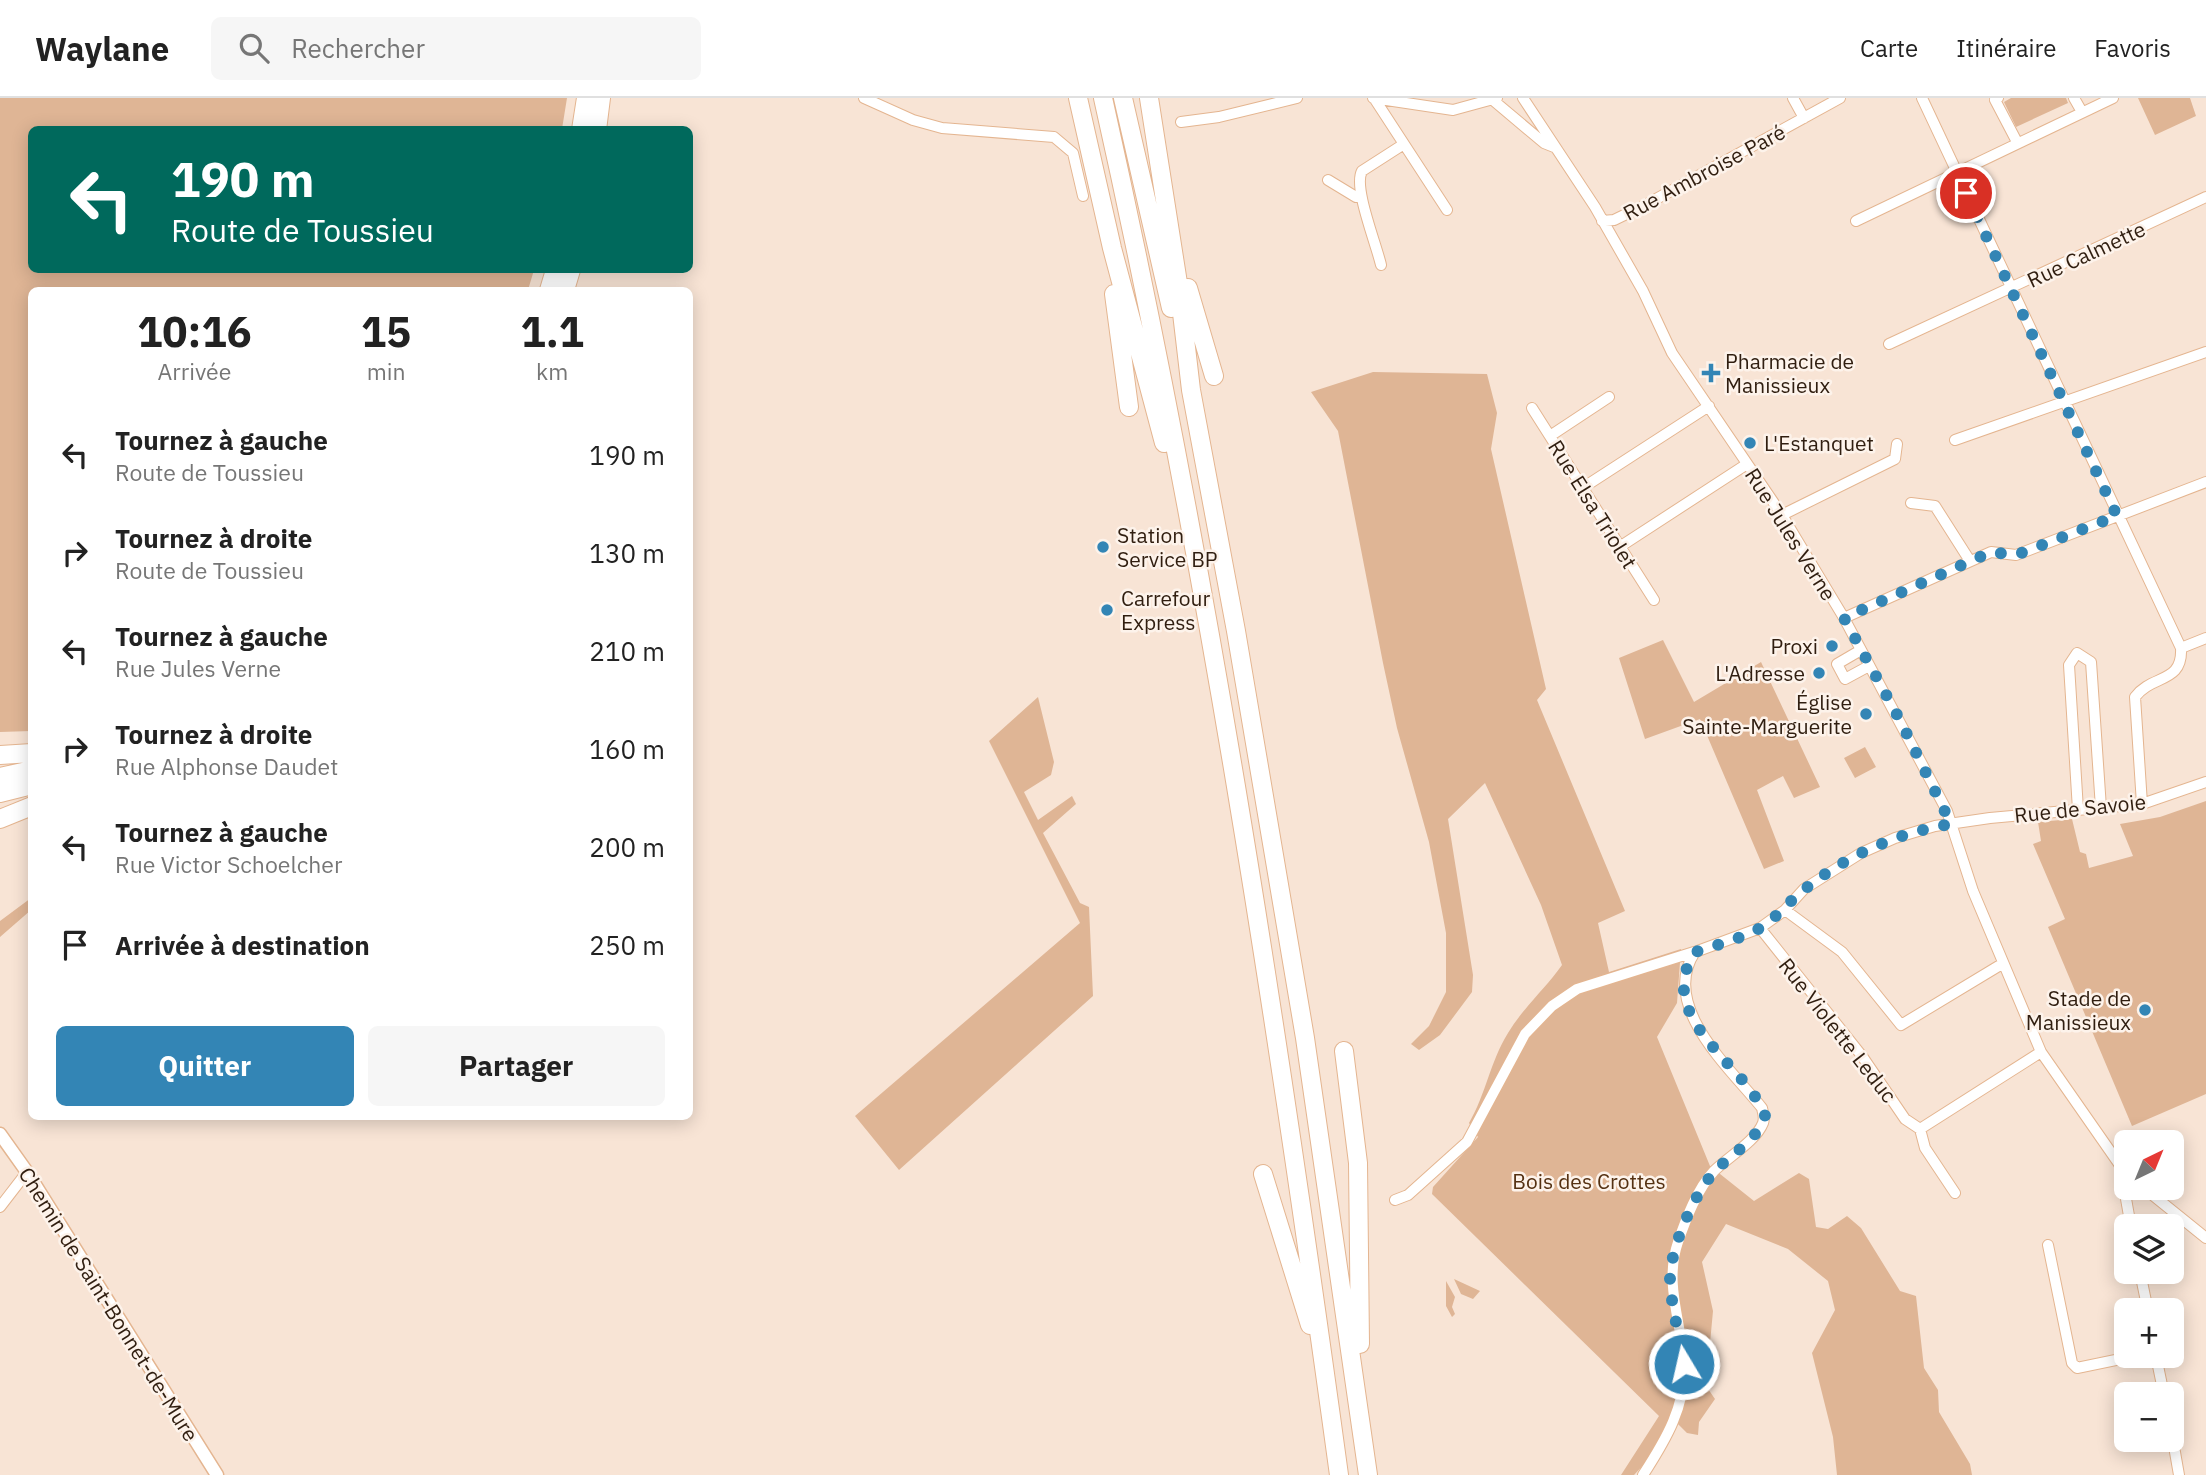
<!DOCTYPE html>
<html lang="fr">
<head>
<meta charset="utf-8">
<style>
  :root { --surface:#fff; --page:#f6f6f6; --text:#222; --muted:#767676; --line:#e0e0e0; --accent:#3385b5 }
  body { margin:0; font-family:"IBM Plex Sans",sans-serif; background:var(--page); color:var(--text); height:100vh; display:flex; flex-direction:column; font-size:26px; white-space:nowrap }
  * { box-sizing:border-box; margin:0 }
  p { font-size:23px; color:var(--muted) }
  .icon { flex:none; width:38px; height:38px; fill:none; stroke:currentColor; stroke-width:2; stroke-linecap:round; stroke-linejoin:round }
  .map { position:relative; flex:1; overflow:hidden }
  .panel { position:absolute; left:28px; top:189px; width:665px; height:833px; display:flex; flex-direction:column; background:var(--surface); border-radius:10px; box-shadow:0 4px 18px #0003 }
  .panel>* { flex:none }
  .top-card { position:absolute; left:28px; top:28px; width:665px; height:147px; border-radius:10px; box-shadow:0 4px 18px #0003; background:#00695c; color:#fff; overflow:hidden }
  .needle { width:46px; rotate:43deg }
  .buttons { position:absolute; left:2114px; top:1032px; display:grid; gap:14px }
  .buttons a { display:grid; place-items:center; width:70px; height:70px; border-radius:10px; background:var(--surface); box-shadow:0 4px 18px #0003; font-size:35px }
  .pin { position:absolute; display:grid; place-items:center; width:60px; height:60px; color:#fff; margin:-30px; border:4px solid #fff; border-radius:50%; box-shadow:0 2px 7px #0007 }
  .me { position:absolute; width:77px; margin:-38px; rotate:351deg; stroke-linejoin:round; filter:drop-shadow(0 0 5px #0008) }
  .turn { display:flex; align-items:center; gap:24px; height:147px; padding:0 28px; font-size:32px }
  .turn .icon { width:91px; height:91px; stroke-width:2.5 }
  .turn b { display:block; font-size:49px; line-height:60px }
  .eta { display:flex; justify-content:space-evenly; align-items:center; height:119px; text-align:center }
  .eta b { font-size:42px; font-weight:800; line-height:49px }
  .action { display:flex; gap:14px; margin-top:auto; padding:14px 28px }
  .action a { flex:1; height:80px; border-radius:10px; background:var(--accent); color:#fff; font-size:28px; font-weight:800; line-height:80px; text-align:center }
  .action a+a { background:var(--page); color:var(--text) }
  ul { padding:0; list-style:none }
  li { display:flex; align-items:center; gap:21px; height:98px; padding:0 28px }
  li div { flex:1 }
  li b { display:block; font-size:26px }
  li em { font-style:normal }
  header { display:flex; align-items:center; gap:42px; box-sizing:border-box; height:98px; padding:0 35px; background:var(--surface); border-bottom:2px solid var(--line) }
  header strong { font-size:33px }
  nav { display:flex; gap:38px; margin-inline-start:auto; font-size:24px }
  .search { width:490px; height:63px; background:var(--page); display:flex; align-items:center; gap:18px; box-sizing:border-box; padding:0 24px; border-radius:10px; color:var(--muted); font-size:26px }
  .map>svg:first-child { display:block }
  .green { fill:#dfb595 }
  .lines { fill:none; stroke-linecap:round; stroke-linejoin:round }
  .minor-casing { stroke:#e4b590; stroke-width:12 }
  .tertiary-casing { stroke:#e4b590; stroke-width:15 }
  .motorway-casing { stroke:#e4b590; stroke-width:20 }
  .minor { stroke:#fff; stroke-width:10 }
  .tertiary { stroke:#fff; stroke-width:12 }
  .motorway { stroke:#fff; stroke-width:18 }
  .route { stroke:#3385b5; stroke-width:12; stroke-dasharray:0 21.6 }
  .poi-dot { fill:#3385b5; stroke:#fdf3eb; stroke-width:2.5 }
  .labels { text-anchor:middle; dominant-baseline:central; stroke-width:5; stroke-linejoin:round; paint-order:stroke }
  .street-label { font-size:21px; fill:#301e10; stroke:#fdf3eb }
  .poi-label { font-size:21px; fill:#301e10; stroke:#fdf3eb; text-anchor:start }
  .park-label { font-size:21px; fill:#553112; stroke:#fdf3eb }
</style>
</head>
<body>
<header>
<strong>Waylane</strong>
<div class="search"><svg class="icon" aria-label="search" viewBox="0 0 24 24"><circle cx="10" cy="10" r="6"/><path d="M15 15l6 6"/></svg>Rechercher</div>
<nav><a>Carte</a><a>Itinéraire</a><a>Favoris</a></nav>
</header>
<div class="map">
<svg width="2206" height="1377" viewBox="0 0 2206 1377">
  <rect width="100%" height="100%" fill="#f8e4d5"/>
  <path class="green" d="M0,0H567L562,31L32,32V172H534L528,192H32L31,633L0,634Z
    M2011,0H2066L2068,5L2016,29L2004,4Z
    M2138,0H2190L2196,18L2155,37Z
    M1373,274L1487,276L1497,315L1491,351L1546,591L1537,602L1625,813L1598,825L1609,874L1681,851L1677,905L1657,939L1710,1068L1754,1103L1799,1075L1809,1081L1816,1129L1828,1131L1847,1118L1861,1130L1900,1193L1916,1198L1924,1270L1938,1292L1939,1314L1970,1366L1972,1377H1837L1833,1339L1812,1255L1835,1212L1828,1183L1788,1151L1726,1126L1702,1164L1713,1213L1706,1288L1715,1301L1699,1324L1698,1337L1687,1335L1672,1320L1647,1363L1634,1377H1621L1659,1318L1432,1096L1433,1089L1478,1039L1469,1025C1486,996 1490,964 1508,935C1523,910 1545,891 1562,867L1541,807L1485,685L1448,721L1473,877L1472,894L1440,937L1419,952L1411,946L1429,928L1446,894V835L1429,744L1397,630L1383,565L1338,333L1311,294Z
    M1663,542L1694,604L1761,564L1820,689L1794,700L1783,678L1757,692L1784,763L1764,771L1700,621L1645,641L1619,560Z
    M1038,599L1054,664L1051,677L1024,694L1038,722L1072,698L1076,706L1043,735L1080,805L1089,809L1093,898L899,1072L855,1018L1080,825L989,643Z
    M1865,649L1876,669L1855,680L1844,660Z
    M2206,703V996L2132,1028L2048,829L2065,821L2033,746L2041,743L2038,724L2072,721L2080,754L2086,756L2089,770L2133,758L2120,726L2160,719Z
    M31,800V812L0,839V823Z
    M1454,1181L1480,1193L1473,1201L1461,1196Z
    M1446,1183L1455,1199L1452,1209L1455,1216L1452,1219L1446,1208Z"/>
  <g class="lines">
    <defs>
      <path id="minor" d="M864,0L913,22L942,30L1054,39L1073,55L1083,98
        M1373,0L1453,12L1497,0
        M1374,0L1447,112
        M1523,0L1595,109L1643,193L1672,255L1782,417L1844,520L1947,713L1973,793L2041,954L2126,1076
        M1793,0L1804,20
        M1922,0L2181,550C2183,586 2152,576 2135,599L2142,706
        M1998,0L1995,2L2017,44
        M2074,0L2082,14
        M1494,3L1544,45L1554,49
        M1181,24L1219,19L1297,0
        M1328,82L1356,99H1360
        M1602,123L1614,122L1647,106L1840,0
        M1856,123L2113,0
        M1381,167C1376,145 1353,89 1362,73L1404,46
        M1889,246L2206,99
        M1532,310L1654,502
        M1550,338L1609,299
        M1955,342L2206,254
        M1584,389L1709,308
        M1911,405L1935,408L1970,463
        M1782,417L1895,361L1897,346
        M1621,448L1747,366
        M1844,520L1991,454L2016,457L2206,384
        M2181,550L2206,540
        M1861,552L1837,566L1845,581L1869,568
        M2078,712L2069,567L2077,555L2091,564L2101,710
        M1785,812L1842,854L1901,927L2002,866
        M1760,830L1862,958L1905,1021L1920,1031L1925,1050L1955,1095
        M1920,1031L2041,954
        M2124,1074L2123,1084L2131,1129
        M2144,1090L2206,1140
        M1395,1102L1408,1097L1467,1044L1525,936L1552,908L1577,891L1694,854
        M0,1109L27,1074
        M2048,1147L2072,1265L2077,1270L2135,1258
        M2140,1174L2148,1213
        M2156,1258L2164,1297
        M2172,1337L2179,1377
        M1643,1377C1665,1343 1687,1307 1684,1264C1681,1223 1664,1185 1678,1144C1686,1121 1697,1091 1714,1073C1728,1059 1756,1043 1763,1025C1765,1019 1763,1015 1762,1010C1730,970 1659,908 1695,854L1760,830L1785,812L1804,791L1861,755L1895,740L1935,728L1990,720L2142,706L2206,684"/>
      <path id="tertiary" d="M0,1036L27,1074L217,1377"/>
      <path id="motorway" d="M1078,0L1112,150L1164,345
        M1103,0C1205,455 1276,916 1339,1377
        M1123,0L1171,210
        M1149,0L1180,198L1191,292L1236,533L1305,940L1368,1377
        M581,32L586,0
        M597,32L601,0
        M1188,190L1214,278
        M549,192L555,172
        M565,192L571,172
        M1114,196L1129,309
        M0,657L32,655
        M0,679L32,672
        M0,695L32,687
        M0,721L32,708
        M1344,953L1358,1065L1360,1246
        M1263,1076L1310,1227"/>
    </defs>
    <use href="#minor" class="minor-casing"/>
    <use href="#tertiary" class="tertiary-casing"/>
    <use href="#motorway" class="motorway-casing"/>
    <use href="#minor" class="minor"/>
    <use href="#tertiary" class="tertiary"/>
    <use href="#motorway" class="motorway"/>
  </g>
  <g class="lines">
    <path class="route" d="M1684,1266C1680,1239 1671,1209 1670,1181C1670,1150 1696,1090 1719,1069C1734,1055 1761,1038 1765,1017C1745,965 1652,920 1695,854C1717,847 1740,841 1760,830C1778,819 1789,803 1805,791C1845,758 1900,734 1951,726L1901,624L1844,520L1991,454L2016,457L2117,418L1966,95"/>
  </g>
  <g class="poi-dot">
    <path d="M1707.5 264.5h7v7h7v7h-7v7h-7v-7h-7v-7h7z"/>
    <circle cx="1750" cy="345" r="7"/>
    <circle cx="1103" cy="449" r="7"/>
    <circle cx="1107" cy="512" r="7"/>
    <circle cx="1832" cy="548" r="7"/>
    <circle cx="1819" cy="575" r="7"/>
    <circle cx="1866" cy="616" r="7"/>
    <circle cx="2145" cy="912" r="7"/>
  </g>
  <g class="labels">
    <g class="street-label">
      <text transform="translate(1704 74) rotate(-28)">Rue Ambroise Paré</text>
      <text transform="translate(2086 156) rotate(-25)">Rue Calmette</text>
      <text transform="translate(1593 406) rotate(58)">Rue Elsa Triolet</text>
      <text transform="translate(1791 436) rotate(58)">Rue Jules Verne</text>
      <text transform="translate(2080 710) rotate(-6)">Rue de Savoie</text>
      <text transform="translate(1838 932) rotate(52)">Rue Violette Leduc</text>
      <text transform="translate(109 1206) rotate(58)">Chemin de Saint-Bonnet-de-Mure</text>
    </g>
    <g class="poi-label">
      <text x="1725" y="263">Pharmacie de<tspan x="1725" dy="24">Manissieux</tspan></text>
      <text x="1764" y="345">L'Estanquet</text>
      <text x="1117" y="437">Station<tspan x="1117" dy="24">Service BP</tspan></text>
      <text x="1121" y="500">Carrefour<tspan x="1121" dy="24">Express</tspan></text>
      <text x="1818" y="548" text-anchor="end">Proxi</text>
      <text x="1805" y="575" text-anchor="end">L'Adresse</text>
      <text x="1852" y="604" text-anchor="end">Église<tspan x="1852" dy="24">Sainte-Marguerite</tspan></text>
      <text x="2131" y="900" text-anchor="end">Stade de<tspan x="2131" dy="24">Manissieux</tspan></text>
    </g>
    <g class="park-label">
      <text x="1589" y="1083">Bois des Crottes</text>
    </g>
  </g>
</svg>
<div class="buttons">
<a><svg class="needle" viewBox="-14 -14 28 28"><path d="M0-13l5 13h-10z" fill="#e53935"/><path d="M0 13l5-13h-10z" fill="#767676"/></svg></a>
<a><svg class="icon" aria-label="layers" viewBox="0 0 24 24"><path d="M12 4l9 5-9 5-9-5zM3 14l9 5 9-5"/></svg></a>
<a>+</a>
<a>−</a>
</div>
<div class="pin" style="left:1966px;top:95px;background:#d93025"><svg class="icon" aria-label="arrive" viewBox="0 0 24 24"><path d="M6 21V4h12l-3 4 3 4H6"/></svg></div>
<svg class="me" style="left:1684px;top:1266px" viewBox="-20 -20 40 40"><circle r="17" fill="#3385b5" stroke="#fff" stroke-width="3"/><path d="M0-11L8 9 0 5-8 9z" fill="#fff"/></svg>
<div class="top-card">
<div class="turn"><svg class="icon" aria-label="left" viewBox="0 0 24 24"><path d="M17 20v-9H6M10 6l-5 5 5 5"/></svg><div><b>190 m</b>Route de Toussieu</div></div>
</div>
<section class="panel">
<div class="eta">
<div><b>10:16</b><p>Arrivée</p></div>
<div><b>15</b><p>min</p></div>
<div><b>1.1</b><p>km</p></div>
</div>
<ul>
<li><svg class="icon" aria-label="left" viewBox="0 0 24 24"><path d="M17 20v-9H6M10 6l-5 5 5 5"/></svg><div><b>Tournez à gauche</b><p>Route de Toussieu</p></div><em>190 m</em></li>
<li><svg class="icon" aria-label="right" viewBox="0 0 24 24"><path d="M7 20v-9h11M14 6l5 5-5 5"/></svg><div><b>Tournez à droite</b><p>Route de Toussieu</p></div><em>130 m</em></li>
<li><svg class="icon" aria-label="left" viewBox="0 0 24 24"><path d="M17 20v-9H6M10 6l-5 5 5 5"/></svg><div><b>Tournez à gauche</b><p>Rue Jules Verne</p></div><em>210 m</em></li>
<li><svg class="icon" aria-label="right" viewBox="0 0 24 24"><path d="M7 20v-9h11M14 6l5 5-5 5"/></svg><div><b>Tournez à droite</b><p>Rue Alphonse Daudet</p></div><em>160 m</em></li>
<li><svg class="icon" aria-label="left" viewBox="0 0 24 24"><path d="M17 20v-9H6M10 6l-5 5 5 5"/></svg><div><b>Tournez à gauche</b><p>Rue Victor Schoelcher</p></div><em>200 m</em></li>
<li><svg class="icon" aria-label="arrive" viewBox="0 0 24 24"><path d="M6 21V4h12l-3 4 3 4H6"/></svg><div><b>Arrivée à destination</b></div><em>250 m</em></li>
</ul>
<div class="action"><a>Quitter</a><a>Partager</a></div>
</section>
</div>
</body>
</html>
